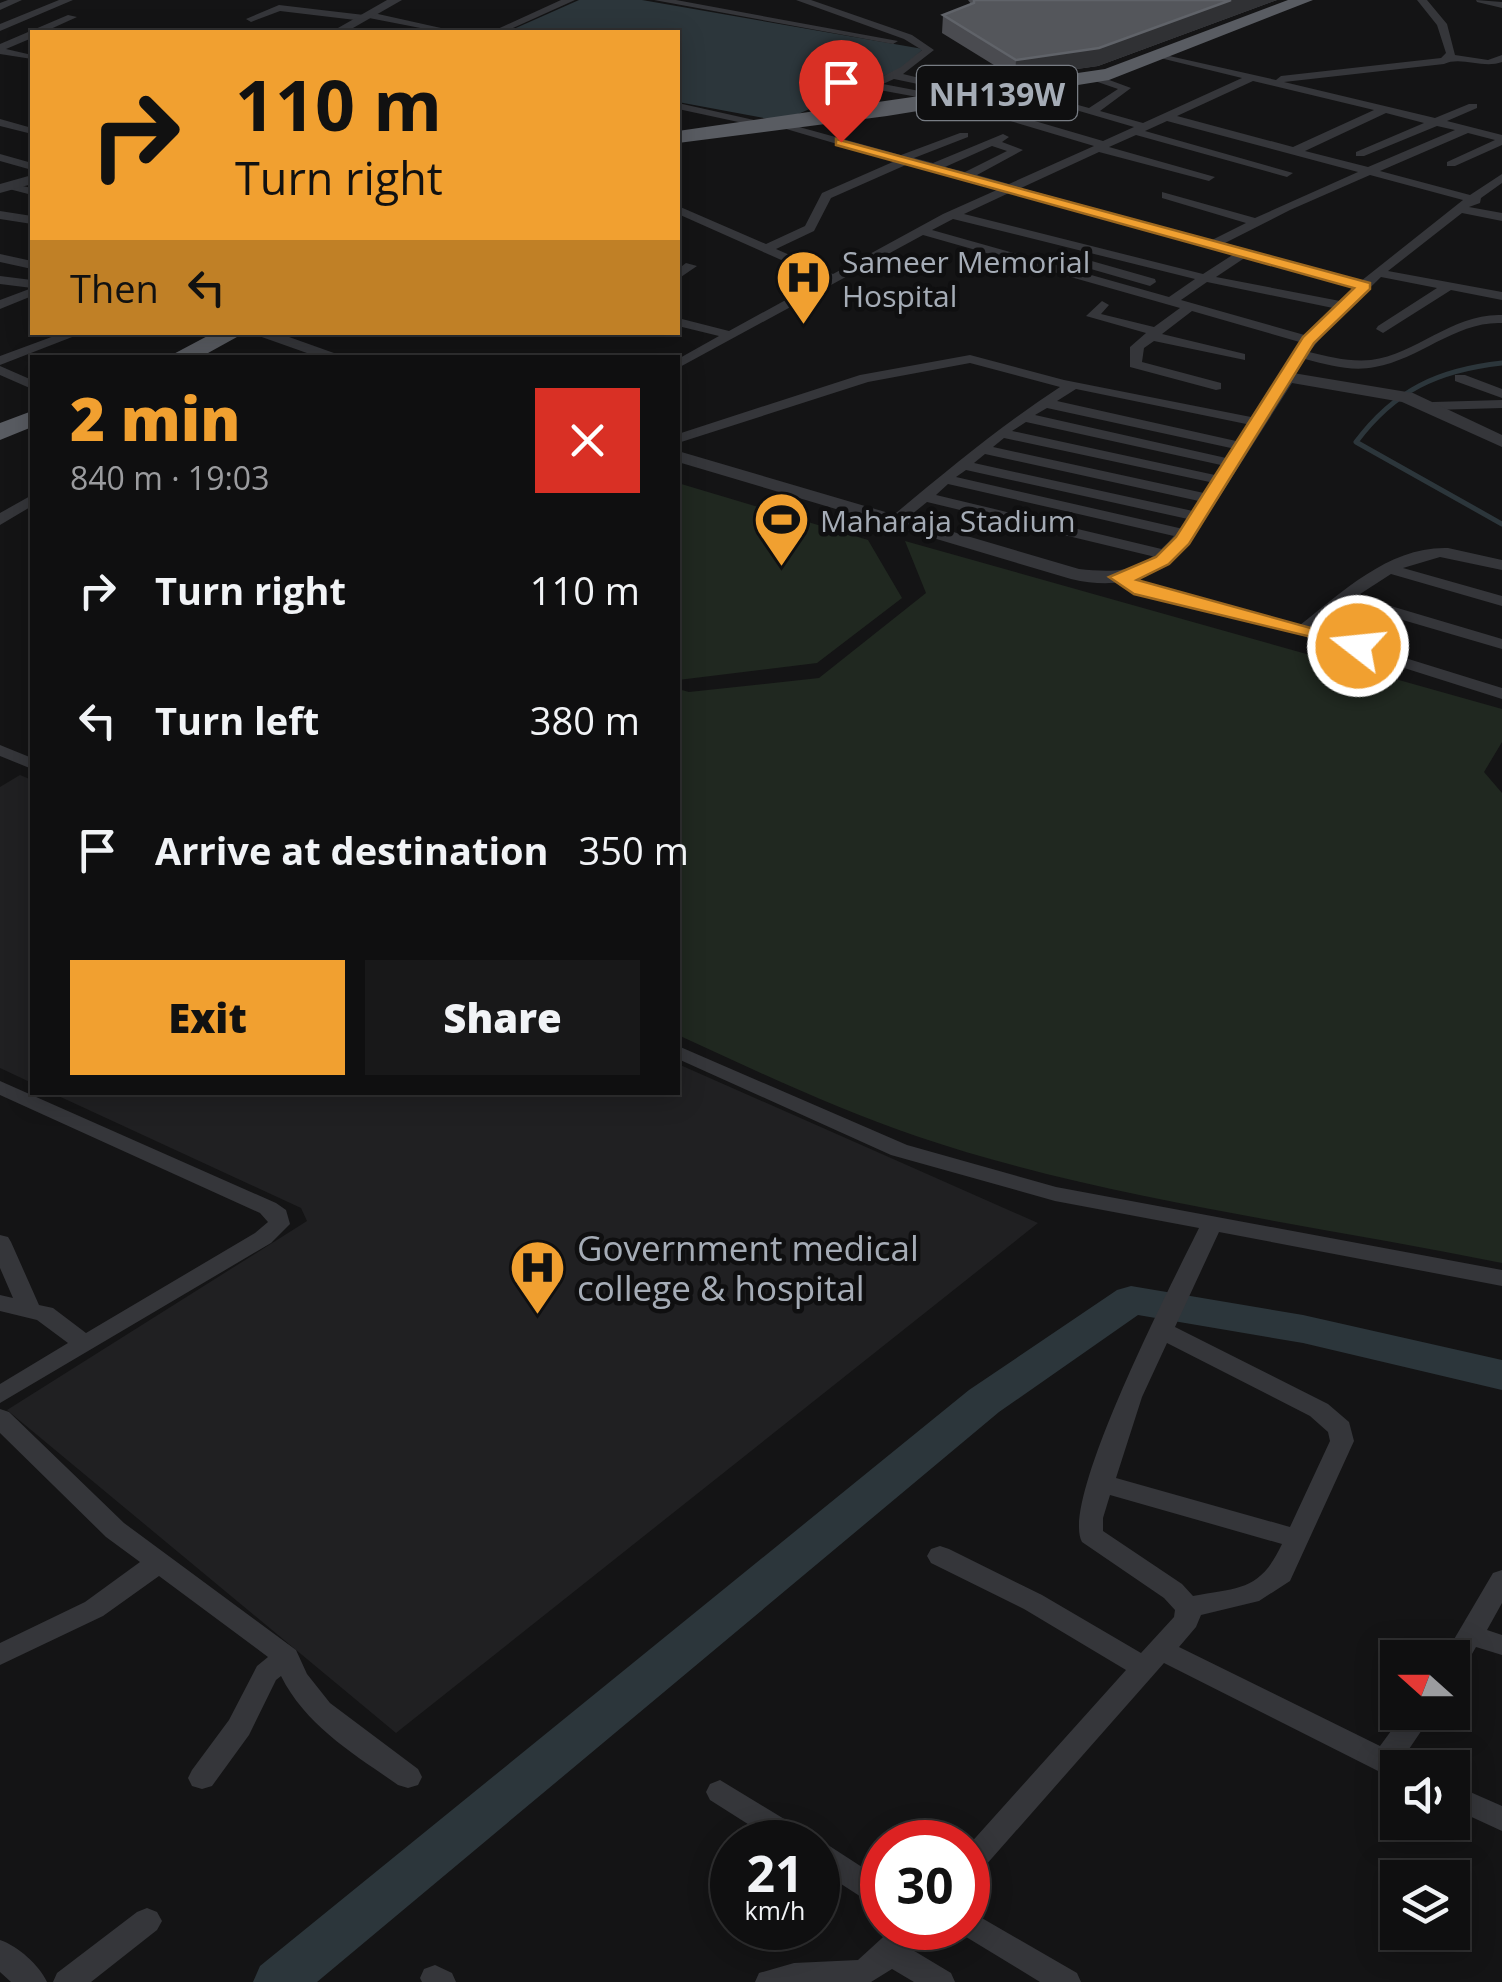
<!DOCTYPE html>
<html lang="en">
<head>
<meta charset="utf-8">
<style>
  :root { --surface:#0f0f10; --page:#181819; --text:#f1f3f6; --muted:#9b9c9f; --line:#2f2f30; --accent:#f1a030 }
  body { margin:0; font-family:"Open Sans",sans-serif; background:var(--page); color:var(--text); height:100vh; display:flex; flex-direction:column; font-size:38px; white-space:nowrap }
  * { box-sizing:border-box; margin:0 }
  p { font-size:32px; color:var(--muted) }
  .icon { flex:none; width:55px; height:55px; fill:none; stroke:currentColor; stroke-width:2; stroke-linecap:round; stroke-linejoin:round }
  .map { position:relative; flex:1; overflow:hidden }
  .drawer { position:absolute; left:30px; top:355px; width:650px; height:740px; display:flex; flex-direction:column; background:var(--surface); border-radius:0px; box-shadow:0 5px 25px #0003,0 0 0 2px var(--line) }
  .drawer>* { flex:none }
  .hud { position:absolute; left:30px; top:30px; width:650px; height:305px; border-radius:0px; box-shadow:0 5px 25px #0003,0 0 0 2px var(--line); background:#f1a030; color:#111; overflow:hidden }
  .needle { width:65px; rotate:291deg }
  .tools { position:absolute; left:1380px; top:1640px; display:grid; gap:20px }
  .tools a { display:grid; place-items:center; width:90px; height:90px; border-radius:0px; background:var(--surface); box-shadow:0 5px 25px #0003,0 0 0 2px var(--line); font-size:50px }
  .speed { position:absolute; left:710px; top:1820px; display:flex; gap:20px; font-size:50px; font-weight:700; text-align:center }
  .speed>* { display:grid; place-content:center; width:130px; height:130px; border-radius:50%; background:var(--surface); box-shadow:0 5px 25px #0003,0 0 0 2px var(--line); line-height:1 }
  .speed small { font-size:25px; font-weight:400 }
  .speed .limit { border:15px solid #d22; background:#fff; color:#111 }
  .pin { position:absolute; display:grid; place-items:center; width:85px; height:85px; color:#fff; margin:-102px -42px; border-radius:50% 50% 50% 0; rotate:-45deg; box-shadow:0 0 10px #0007 }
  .pin .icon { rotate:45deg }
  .me { position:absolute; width:110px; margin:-55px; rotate:286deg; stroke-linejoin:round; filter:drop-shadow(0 0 8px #0008) }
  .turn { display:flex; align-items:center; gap:35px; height:210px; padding:0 40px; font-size:45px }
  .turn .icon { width:130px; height:130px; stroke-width:2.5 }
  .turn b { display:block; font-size:70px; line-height:85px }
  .then { display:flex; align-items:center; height:95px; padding:0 40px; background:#0003; gap:20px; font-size:38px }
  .round { display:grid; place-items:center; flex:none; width:105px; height:105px; border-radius:0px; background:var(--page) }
  .headline { display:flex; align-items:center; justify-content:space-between; height:170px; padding:0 40px }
  h1 { font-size:60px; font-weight:800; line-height:75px; color:var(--accent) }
  .action { display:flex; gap:20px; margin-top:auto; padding:20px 40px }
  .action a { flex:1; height:115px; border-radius:0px; background:var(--accent); color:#111; font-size:40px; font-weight:800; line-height:115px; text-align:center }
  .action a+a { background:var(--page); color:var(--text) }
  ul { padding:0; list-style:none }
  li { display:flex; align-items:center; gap:30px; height:130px; padding:0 40px }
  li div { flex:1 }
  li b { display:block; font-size:38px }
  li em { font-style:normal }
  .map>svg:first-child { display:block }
  .built { fill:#202022 }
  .green { fill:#202820 }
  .water { fill:#2c363b }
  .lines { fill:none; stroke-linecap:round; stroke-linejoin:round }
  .stream { stroke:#2c363b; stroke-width:5 }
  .river { fill:#2c363b; fill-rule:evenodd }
  .minor { fill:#35363a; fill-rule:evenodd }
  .tertiary { fill:#35363a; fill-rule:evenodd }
  .trunk { fill:#595c62; fill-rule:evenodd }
  .wall { fill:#4a4b50 }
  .shaded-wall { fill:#303134 }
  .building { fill:#54565b; stroke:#606369; stroke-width:2.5 }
  .route { fill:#f1a030; stroke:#9d681f; stroke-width:2.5 }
  .labels { text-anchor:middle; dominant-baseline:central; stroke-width:9; stroke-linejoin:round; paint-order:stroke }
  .far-poi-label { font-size:30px; fill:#a5acb6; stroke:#0f0f10; text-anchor:start }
  .shield { fill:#0f0f10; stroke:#787d84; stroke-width:2.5 }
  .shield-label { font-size:32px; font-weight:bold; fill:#a5acb6 }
  .poi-label { font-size:35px; fill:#a5acb6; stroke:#0f0f10; text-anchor:start }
</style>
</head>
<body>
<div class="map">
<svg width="1502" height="1982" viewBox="0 0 1502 1982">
  <rect width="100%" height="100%" fill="#141415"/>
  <path class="built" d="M20,775L32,780V1083L0,1068V787Z
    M678,1064L1038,1223L396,1733L7,1410L307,1221L301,1208L52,1093L678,1092Z"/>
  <path class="green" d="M678,483L868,540L902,598L817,663L678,680Z
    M905,541L1502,709V742L1484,772L1502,793V1263C1307,1223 1105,1200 916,1136C834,1108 756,1071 678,1035V689L689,692L819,678L926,593Z"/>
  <path class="water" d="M579,0H642L923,49L904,67L796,115L769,119L678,102V32H507Z"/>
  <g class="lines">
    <path class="stream" d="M1502,363C1438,370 1395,390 1356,442L1502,524"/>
    <path class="river" d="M1131,1286L1303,1315L1502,1360V1390L1303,1343L1138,1315L999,1412L317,1982H253L260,1966L969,1390L1117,1290Z"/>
    <path class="minor" d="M8,0H22L0,10V3Z
      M59,0H73L0,31V24Z
      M561,0H575L504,32H491Z
      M654,0H676L898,41L893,44Z
      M796,0H811L912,35L934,50L903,74L981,93L975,96L894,79L883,84L956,98L1103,141L1134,127L1007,90L1012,87L1089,108L1118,89L1089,79V75L1093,74L1131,88L1100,111L1143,123L1242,78L1156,57V53L1276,80L1281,76L1441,58L1446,53L1437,25L1417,0H1427L1447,24L1455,55L1488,60L1502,55V62C1483,69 1461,56 1444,64L1284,82L1435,118L1469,104H1477V108L1447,121L1502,135V145L1455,166H1447V162L1495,140L1468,133L1380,171L1470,195L1502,174V183L1481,198L1480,203L1469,207L1502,213V221L1462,213L1388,271L1502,292V300L1451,290L1383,333L1376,329L1378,326L1437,288L1381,277L1331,326L1309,352C1329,357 1350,362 1371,360C1417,354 1453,313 1502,315V323C1456,321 1420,359 1375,367C1352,372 1328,365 1305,359L1292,380L1287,381L1280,377L1292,354L1303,343L1192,311L1162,334L1245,354V360L1154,341L1144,348L1142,362L1221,383V389L1216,390L1130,367V347L1146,333L1086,316L1102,301L1109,305L1101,314L1154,327L1180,308L923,235L678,368V359L719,336L678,326V318L729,331L824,279L678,214V206L766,244L805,226L822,193L895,161L776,126L771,129L678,109V103L776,125L781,122L901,155L960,133H968V137L914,158L933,163L1003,134L1009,137L1002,142L1023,150L977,175L1009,184L1094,146L950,103L874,89L804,124H796V120L901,67L922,50L904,39ZM1253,81L1374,110L1293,147L1177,116ZM1386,113L1424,123L1356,152V156H1364L1437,126L1455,130L1368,167L1305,151ZM1167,121L1358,172L1255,218L1162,192V198L1246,223L1212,240L1021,188L1099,152L1209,181L1215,177L1109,147L1136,135L1287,177L1293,173L1145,131ZM992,146L1007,151L965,172L945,167ZM908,164L999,189L943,214L833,274L776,249L814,231L831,198ZM1370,175L1463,200L1361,281L1225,243L1290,210ZM1011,192L1208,248L1234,254L1203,274L964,214ZM953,219L1195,279L1169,297L932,230ZM1246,257L1355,287L1340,301L1216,277ZM1207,282L1333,308L1308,336L1181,300Z
      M1476,0L1502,2V8L1477,2Z
      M279,5L364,15L369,12L459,32H441L369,18L364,21L280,11L251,22L246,19Z
      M68,15L77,17L44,32H32V38L6,49L32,55V59L0,54V44Z
      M0,119L32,128V134L0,126Z
      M0,154L32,163V170L0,161Z
      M9,183L32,188V195L9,189Z
      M0,211L32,216V224L0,219Z
      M1060,252L1155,279L1156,282L1150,286L1056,259L1054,256Z
      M0,254L32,261V269L0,262Z
      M686,263L697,266L678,279V269Z
      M0,276L32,280V288L0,284Z
      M32,288V296L0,309V300Z
      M65,332H85L0,365V356Z
      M970,355L1064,380L1256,418L1263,422L1256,426L1076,389L1057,401L1245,443L1247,446L1240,450L1047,408L1035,415L1235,460L1237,463L1230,467L1026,422L1012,431L1224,477V483L1219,484L1004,438L993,447L1213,495L1216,498L1208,503L985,454L974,463L1202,513V519L1197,521L966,470L956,477L1192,531L1195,534L1187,539L948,484L936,495L1174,552V558L1168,560L927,502L900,524H890V518C944,473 999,427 1060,387L970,363L868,382L678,443V434L860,375Z
      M0,366L32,380V389L0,375Z
      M1455,375H1465L1502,389V398L1455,381Z
      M1502,400V408L1433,410L1426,406L1433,402Z
      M32,495V506L0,525V513Z
      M1448,548L1502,560V570L1440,557L1403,568L1502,596V606L1391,574L1357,596L1502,639V649L1348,604L1315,630L1502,688V699L1297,634L1134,593L1110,577L1118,572L1146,587L1300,625C1342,592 1390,546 1448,548Z
      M0,745L32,758V769L0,756Z
      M678,1046L907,1145L1056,1187L1502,1270V1286L1219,1232L1175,1327L1328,1404L1349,1422L1354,1441L1290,1581L1259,1601L1201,1615L1196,1627L1179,1647L1380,1746L1405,1712H1434L1403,1758L1412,1768H1398V1779L1388,1776L1164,1663L978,1874L968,1877V1846L1126,1670L1024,1609L931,1563L927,1556L931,1549L940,1546L949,1549L1042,1595L1141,1653L1174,1617L1175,1610L1164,1598L1082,1542C1059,1501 1175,1277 1199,1228L1055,1201L891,1155L678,1059ZM1167,1343L1310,1416L1328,1432L1330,1441L1290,1527L1116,1478L1142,1397ZM1110,1495L1282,1544C1260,1591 1240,1587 1193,1596L1182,1584L1103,1531V1518Z
      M0,1081L276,1203L286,1210L290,1224L271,1243L0,1403V1384L68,1343L37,1320L0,1311V1295L13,1298L0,1268V1235L8,1237L11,1242L39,1305L53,1308L86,1333L255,1233L268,1222L260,1213L0,1095Z
      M0,1409L9,1412L124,1523L296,1650L307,1674L330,1703L418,1769L422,1777L418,1785L408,1788L398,1785C354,1754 306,1726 281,1676L276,1680L249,1735L212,1786L202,1789L192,1786L188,1778L192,1770L229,1720L257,1666L268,1657L159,1576L103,1616L0,1665V1643L85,1602L140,1562L106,1537L0,1433Z
      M1502,1570V1603L1487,1630L1502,1635V1655L1476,1647L1461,1673L1452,1676V1658H1443L1493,1573Z
      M720,1780L809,1834L813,1842H776L710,1800L706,1792L710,1784Z
      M1452,1784L1502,1806V1831L1452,1808Z
      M816,1842H818L828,1845L882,1880V1907L872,1904L818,1869Z
      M147,1908L157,1912L162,1921L157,1930L91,1982H53L57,1973L137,1912Z
      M968,1910L1077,1973L1081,1982H1040L958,1932L955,1928H968Z
      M893,1928H925L911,1949L951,1973L955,1982H914L892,1969L871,1982H755L759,1973L794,1963L858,1960Z
      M0,1940C18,1946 39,1965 47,1982H11L0,1972Z
      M435,1965L452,1973L456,1982H422L420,1978L424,1969Z"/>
    <path class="tertiary" d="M387,0H402L346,32H331Z
      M32,175V184L0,193V184Z
      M248,332H275L348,358H321Z
      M1287,372L1413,393L1502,435V447L1402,402L1292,383C1271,416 1250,449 1229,482C1189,545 1157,599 1071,579L678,462V451L1079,569C1100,571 1122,573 1141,564C1189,539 1247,425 1278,377Z"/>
    <path class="trunk" d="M1288,0H1313L1109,80L887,116L678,143V131L1105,69Z
      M215,332H246L199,358H166Z
      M32,411V427L0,440V423Z"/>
  </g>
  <path class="wall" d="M968,0H1277L1098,66L1015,78L942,33L943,15L971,4Z"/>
  <path class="shaded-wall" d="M1231,0H1277L1098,66L1015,78L1016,60Z"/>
  <path class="building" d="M974,0H1231L1099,48L1016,60L943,15L974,3Z"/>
  <path class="route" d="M836,139L1370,283V289L1314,343L1189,544L1169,564L1137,580L1365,643V650L1134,594L1109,577L1156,557L1176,537L1303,337L1354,288L836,145Z"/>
  <defs>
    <symbol id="hospital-pin" viewBox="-11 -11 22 30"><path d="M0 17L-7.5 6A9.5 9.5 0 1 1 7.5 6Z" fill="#f1a030" stroke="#0f0f10"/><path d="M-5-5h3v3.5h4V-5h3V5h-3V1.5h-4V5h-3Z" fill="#111"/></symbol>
    <symbol id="stadium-pin" viewBox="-11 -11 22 30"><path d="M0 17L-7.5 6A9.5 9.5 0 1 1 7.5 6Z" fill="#f1a030" stroke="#0f0f10"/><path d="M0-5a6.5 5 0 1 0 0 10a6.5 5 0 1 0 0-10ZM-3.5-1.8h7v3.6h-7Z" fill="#111"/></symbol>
  </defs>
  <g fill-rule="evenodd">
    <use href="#hospital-pin" x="772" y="246" width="63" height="86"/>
    <use href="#stadium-pin" x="750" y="488" width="63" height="86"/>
    <use href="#hospital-pin" x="506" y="1236" width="63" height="86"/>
  </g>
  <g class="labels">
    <g class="far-poi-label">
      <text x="842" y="261">Sameer Memorial<tspan x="842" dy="34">Hospital</tspan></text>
      <text x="820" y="520">Maharaja Stadium</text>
    </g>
    <rect class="shield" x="917" y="66" width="160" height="54" rx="8"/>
    <g class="shield-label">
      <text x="997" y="93">NH139W</text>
    </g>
    <g class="poi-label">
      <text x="577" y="1247">Government medical<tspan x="577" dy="40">college &amp; hospital</tspan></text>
    </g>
  </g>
</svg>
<div class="tools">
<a><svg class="needle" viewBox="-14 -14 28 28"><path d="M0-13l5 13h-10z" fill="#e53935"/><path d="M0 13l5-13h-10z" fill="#9b9c9f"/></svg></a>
<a><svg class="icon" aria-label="sound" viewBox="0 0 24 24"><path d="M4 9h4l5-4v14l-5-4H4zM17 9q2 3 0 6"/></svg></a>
<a><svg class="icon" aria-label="layers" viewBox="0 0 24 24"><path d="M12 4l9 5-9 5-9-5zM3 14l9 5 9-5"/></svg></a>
</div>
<div class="speed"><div>21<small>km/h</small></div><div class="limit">30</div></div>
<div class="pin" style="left:841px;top:142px;background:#d93025"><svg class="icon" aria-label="arrive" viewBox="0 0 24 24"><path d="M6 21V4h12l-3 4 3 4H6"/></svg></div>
<svg class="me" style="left:1358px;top:646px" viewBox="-20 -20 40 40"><circle r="17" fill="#f1a030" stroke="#fff" stroke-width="3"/><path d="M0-11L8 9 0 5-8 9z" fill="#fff"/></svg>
<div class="hud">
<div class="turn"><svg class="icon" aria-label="right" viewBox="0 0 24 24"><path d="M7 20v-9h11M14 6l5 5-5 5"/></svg><div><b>110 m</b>Turn right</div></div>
<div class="then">Then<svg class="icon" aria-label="left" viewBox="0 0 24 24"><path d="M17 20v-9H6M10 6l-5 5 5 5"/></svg></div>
</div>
<section class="drawer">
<div class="headline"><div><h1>2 min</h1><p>840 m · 19:03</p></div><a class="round" style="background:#d93025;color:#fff"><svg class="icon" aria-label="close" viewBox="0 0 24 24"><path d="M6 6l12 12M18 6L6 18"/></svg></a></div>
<ul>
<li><svg class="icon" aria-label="right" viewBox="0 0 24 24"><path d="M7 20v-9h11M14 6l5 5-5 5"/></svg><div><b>Turn right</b></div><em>110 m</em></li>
<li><svg class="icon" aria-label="left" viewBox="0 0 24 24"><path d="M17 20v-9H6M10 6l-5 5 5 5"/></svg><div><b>Turn left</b></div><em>380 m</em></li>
<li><svg class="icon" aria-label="arrive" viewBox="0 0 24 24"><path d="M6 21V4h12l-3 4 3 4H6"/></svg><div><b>Arrive at destination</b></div><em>350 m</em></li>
</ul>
<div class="action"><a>Exit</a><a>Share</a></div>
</section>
</div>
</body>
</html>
